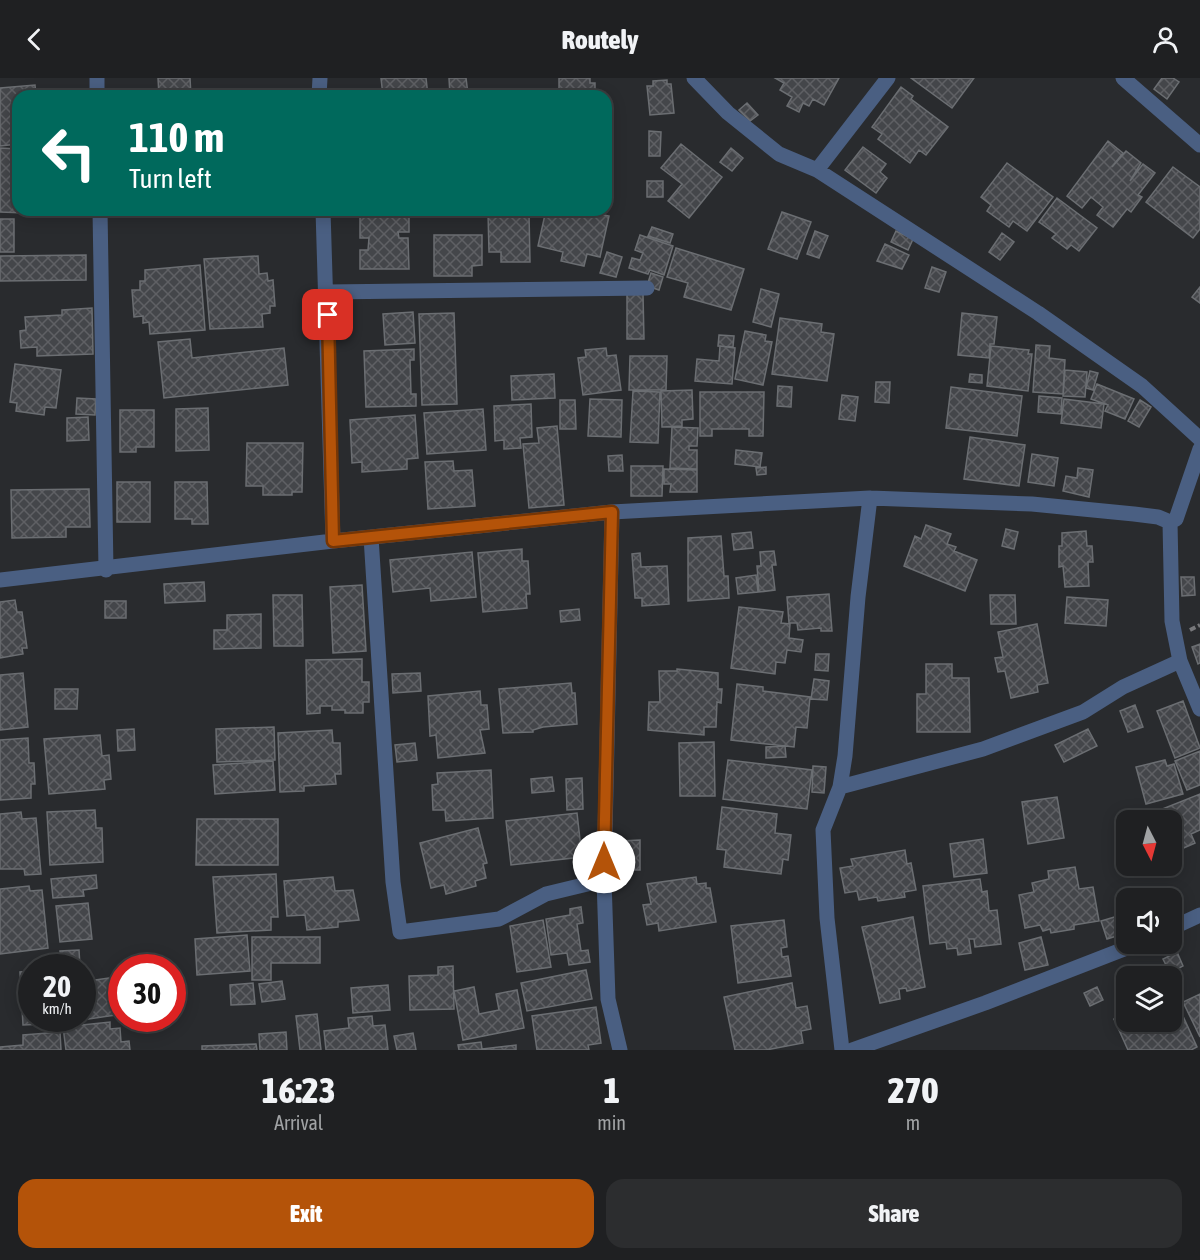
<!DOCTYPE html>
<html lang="en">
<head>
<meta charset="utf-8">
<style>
  :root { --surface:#1f2022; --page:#2c2d2f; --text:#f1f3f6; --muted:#a1a3a5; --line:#3c3e40; --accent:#b45309 }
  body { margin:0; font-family:"Asap Condensed",sans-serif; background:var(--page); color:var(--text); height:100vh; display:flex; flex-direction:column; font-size:22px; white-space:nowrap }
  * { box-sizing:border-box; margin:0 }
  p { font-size:20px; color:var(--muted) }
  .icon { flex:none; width:33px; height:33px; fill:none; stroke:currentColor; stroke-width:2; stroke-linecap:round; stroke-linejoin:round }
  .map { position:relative; height:972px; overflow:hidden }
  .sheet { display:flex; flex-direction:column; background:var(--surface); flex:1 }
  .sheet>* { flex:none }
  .hud { position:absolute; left:12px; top:12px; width:600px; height:126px; border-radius:18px; box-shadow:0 3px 15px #0003,0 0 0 2px var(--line); background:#00695c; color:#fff; overflow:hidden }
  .needle { width:39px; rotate:174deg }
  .buttons { position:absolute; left:1116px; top:732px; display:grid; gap:12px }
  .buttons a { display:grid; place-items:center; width:66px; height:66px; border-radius:12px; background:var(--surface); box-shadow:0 3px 15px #0003,0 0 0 2px var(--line); font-size:30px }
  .speed { position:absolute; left:18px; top:876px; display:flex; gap:12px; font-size:30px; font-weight:700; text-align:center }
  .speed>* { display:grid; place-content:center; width:78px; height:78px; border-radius:50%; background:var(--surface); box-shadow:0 3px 15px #0003,0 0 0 2px var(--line); line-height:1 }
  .speed small { font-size:15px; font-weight:400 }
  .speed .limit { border:9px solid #d22; background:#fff; color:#111 }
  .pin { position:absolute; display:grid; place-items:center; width:51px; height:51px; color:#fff; margin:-26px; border-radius:12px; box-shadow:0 3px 9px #0006 }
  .me { position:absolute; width:66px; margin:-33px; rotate:0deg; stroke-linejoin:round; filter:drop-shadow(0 0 4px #0008) }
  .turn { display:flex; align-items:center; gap:21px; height:126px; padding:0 18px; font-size:27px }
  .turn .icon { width:78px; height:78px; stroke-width:2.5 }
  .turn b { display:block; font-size:42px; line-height:51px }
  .eta { display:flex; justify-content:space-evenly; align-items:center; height:102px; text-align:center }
  .eta b { font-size:36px; font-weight:800; line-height:42px }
  .action { display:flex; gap:12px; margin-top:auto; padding:12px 18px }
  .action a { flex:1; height:69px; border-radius:18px; background:var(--accent); color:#fff; font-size:24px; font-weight:800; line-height:69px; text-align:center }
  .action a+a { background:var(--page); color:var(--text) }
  header { display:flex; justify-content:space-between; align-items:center; height:78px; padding:0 18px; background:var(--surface); font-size:27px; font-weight:800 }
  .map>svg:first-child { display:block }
  .building { fill:url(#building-cross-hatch); stroke:#6b6e72; stroke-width:1.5 }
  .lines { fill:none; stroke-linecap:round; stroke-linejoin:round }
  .path { stroke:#77787b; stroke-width:4; stroke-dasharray:6 3; stroke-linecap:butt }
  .minor { stroke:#4a5f82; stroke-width:15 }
  .route-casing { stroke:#753606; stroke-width:15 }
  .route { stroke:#b45309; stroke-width:10 }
</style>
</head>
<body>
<header><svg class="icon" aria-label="back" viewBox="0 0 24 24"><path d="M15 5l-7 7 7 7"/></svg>Routely<svg class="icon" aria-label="person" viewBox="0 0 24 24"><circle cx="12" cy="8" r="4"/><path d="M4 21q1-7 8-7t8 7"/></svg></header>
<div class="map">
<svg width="1200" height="972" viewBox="0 0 1200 972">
  <defs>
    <pattern id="building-cross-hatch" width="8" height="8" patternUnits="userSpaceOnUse" patternTransform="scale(1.5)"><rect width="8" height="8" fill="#44464a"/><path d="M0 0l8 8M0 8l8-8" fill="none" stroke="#5f6064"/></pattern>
  </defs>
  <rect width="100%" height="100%" fill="#292b2e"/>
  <path class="building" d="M158,0H190L191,18H159Z
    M381,0H426L428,18H383Z
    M449,0H466L468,16L450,18Z
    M559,0H590V5H595V18H559Z
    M775,0H839L824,27L813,21L809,28L803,25L799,34L787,28L792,19L780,12L784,5Z
    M911,0H974L952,30Z
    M1162,0H1173L1179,4L1167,21L1154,11Z
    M667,2V6H671L674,35L650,37L647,8H653V3Z
    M35,7L36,18H18V66L0,68V10Z
    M901,9L913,18L911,21L948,49L926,77L919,72L910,85L878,61L882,56L872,49Z
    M747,25L758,37L750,43L739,32Z
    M649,53L661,54L660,78H649Z
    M1108,63L1123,75L1112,89L1126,73L1141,85L1130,103L1143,86L1155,95L1138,117L1142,119L1131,134L1127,131L1113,149L1097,137L1103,129L1091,119L1082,130L1067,118Z
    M681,66L722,99L689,140L668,123L682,106L661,90Z
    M863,69L886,86L880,94L887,100L876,115L845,92Z
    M0,70L18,71V132H25V135L0,134Z
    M731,70L743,80L732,93L720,84Z
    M1007,85L1053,119L1027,153L1013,143L1009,149L987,133L991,127L981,119Z
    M1173,89L1200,109V151L1193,160L1146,124Z
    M647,103H663V119H647Z
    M1057,120L1097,150L1079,173L1071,167L1067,171L1052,160L1056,156L1039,144Z
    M546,132H580L609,138L600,179L587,176L584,188L561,183L563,174L538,168Z
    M360,134H373V139H391V134H409V154H398L399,160H408L409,191H360V172H368L369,160H360Z
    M782,134L811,144L797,181L768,171Z
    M488,135H529L530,184H501V174H489Z
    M0,141H14V174H0Z
    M652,149L673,156L670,165L648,158Z
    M815,153L828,158L819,180L807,176Z
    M896,153L913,161L908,172L891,164Z
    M1002,155L1014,164L1000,182L989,174Z
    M434,157H482V187L472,188V198H434Z
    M640,157L673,168L664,197L650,192L648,196L629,190L632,180L640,182L643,175L635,172Z
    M885,166L909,177L902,191L877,183Z
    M676,170L744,191L731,232L684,219L688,205L667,199Z
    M607,174L622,179L616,199L600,195Z
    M86,177V202L0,203V178Z
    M258,178L259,196L267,195L268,203L273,202L275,228H270V235L262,236L263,249L210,251L204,181Z
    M200,187L205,252L150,256L149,244L143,245V238L134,239L132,212H140V203H145V192Z
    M932,189L946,194L939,214L925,210Z
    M651,195L663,199L659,212L647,208Z
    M1200,209V225L1192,219Z
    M761,211L779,216L771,249L753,244Z
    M627,216H643L644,261H627Z
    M92,230L93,276L37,278V269L21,270L20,253L26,252L25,239L62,237V232Z
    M413,234L415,265L385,267L383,236Z
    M454,235L457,326L422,327L419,236Z
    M962,235L997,239L994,266H990L989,280L958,277Z
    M780,240L822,246L821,254L834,256L827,303L772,296Z
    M745,253L766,257L765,263L772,264L763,307L735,301Z
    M719,257L734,258L733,269L718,268Z
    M190,261L192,280L284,270L288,307L164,320L158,264Z
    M1036,267L1050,268L1049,280L1065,282L1063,316L1033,314Z
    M720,268L735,270L732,306L695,303L697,281L719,283Z
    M991,268L1029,272L1028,276H1032L1028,313L987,308Z
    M606,270L607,278L616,277L621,312L583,317L578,280L586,279L585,272Z
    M414,271V282H410L411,316H416V328L366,329L364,273Z
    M630,278H667L666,312H629Z
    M15,286L61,292L56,330L45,329L44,337L16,333L17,325L10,324Z
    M1065,292L1087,294L1085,319L1063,318Z
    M1090,293L1098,295L1093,312L1086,310Z
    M554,296L555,320L512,322L511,298Z
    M970,296L982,297V305L969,304Z
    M876,304H890L889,325L875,324Z
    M1097,306L1134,321L1125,341L1105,333L1108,327L1091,321Z
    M778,308L792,309L791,329L777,328Z
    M951,309L1022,318L1017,358L946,350Z
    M692,312L693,341L682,342V348L662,349L661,313Z
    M633,313L660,314L658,365L630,364Z
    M700,314H764L763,358H749V351H712V358H700Z
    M842,317L858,319L855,343L839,341Z
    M1039,318L1062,320L1061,336L1038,334Z
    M77,320L96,321L95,337L76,336Z
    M590,321L622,322L621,359L588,358Z
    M1064,321L1104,326L1101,350L1061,345Z
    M560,322H575L576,351H560Z
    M1140,322L1151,329L1139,349L1128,343Z
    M531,326L532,359L520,360L521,370L504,371V362L495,363L494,328Z
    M208,330L209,372L176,373V331Z
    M483,331L486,372L427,376L424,335Z
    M120,332H154V369H136V374H120Z
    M415,337L418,380L407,381V391L362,394V384L352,385L350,342Z
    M88,339L89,362L67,363V340Z
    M557,348L564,427L529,430L523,366L539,365L537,350Z
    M672,349L698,350L697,368H689V372H697V391L670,390Z
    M970,359L1025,367L1019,408L964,401Z
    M247,365H303L302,414H292V417H263V408H246Z
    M736,372L762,375L760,389L735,386Z
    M1032,376L1058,380L1054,408L1028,404Z
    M622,377L623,393H609L608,378Z
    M453,383L454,393L472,392L475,428L428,431L425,384Z
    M631,388H663L662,418H631Z
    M766,389V396L757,397L756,390Z
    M1078,390L1093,392L1089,419L1063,413L1066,398L1077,400Z
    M664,391L697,392V414H670L671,406H664Z
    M117,404H150V444H117Z
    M175,404H207L208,446H192V441H175Z
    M89,411L90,449H66V459L12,460L11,412Z
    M926,447L951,456L947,466L956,469L954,473L977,482L965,513L904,488L915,458L921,461Z
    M1006,451L1018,454L1014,471L1002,468Z
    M1086,453L1087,468H1092L1093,484H1088L1089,508L1065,509L1063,488L1059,489V468H1062V455Z
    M751,454L753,470L734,472L732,456Z
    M721,458L724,498H728L729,520L688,523V460Z
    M522,471V483H528L530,516H526L527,530L483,534L478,475Z
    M774,473L776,487H772L775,512L759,514L757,488H761L760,474Z
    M472,474L476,519L431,523L430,510L393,514L390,482Z
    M640,475L641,489L667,488L669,526L642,528V520H635L632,476Z
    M756,497L758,514L738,516L736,500Z
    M1181,499H1194L1195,517L1182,518Z
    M204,504L205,523L165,525L164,506Z
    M362,507L366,573L333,575L330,509Z
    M829,516L832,553H821V550L798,552L797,545H789L787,519Z
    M273,517H302L303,568H274Z
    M990,517H1015L1016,546H991Z
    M1067,519L1108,522L1106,548L1065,545Z
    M15,522L17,534H22L27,570H22L23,576L0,580V524Z
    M105,523H126V540H105Z
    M739,529L783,534L781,545L790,546L789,560L803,562L801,574L787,572L785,585L776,584L775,596L731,590Z
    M579,531L580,542L561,544L560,533Z
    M261,536V570L214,571V552H227V537Z
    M1037,546L1048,605L1037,607L1038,614L1011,620L1005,593L998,594L995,580L1003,579L998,554Z
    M1200,566V585L1198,586L1192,569Z
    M816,576H829L828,593L815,592Z
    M362,581V604H369V624H363V635H345V632H332V628H320V635L307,636L306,582Z
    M926,586H952V600H969L970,654H917V616H926Z
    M677,591L718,595V611H722L721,625L717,624L716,649H704V657L648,652L649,624H660L659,593H677Z
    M23,595L28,649L0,652V597Z
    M420,595L421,613L393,615L392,596Z
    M814,601L829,603L827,622L811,621Z
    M571,605L572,615H575L577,646L543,649L533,652V654L503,655L499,611Z
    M737,606L763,609V613L810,619L807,650L796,649L794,669L731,662Z
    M55,611H78L77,631H55Z
    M480,613L481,627H487L489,651L480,652L485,675L438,680L436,657L430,658L428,618Z
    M1183,623L1200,670L1175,680L1157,633Z
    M1135,627L1143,649L1128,654L1120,633Z
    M274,649L275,682L217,684L216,651Z
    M134,651L135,672L118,673L117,652Z
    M1088,651L1097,668L1064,684L1055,667Z
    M332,652L333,665H340L341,696H335L336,706L304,708V713L280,714L278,655Z
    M100,657L102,678L109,677L111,701L104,702L105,711L49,716L44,661Z
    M28,660L29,685H34L35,706H31V720L0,722V662Z
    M714,664L715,718H680L679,665Z
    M415,665L417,682L397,684L395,667Z
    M785,668L786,679L766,680V669Z
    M1200,673V707L1187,712L1175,683Z
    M728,682L812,692L807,731L723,721Z
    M1165,682L1167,688L1174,686L1183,716L1146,726L1136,689Z
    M273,683L275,712L215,716L213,687Z
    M813,688L826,689L824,715L812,714Z
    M491,692L493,740L446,743L445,732H433L432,707L438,706L437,695Z
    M552,699L554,713L532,715L531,701Z
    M582,700L583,731L567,732L566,701Z
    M1200,716V752L1191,756L1195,765L1172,775V742H1158L1155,734Z
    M1057,719L1064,760L1028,766L1022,724Z
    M722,729L777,736L775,755L791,757L788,782L783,781L781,796L724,789L726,772L717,771Z
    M95,732L96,750H102L103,784L50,787L47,734Z
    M21,734L22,741L36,740L41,796L25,797L24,791H0V736Z
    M577,735L582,779L511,787L506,743Z
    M197,741H278V787H196Z
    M478,750L487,785L483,786L486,800L475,803L476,808L446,816L444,807L431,810L420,765Z
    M983,761L987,795L954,799L950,766Z
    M640,762V792H620V763Z
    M905,772L907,786L911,785L916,812L904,814L905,819L878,823L877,819L859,822L857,813L845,815L840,790L853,788L851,781Z
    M1075,789L1079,811L1093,809L1099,843L1074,847V851L1051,855L1050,851L1043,853L1040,847L1025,850L1019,817L1034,814L1032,805L1049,801L1048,793Z
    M276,796L278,839H271V852L217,855L213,799Z
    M96,797L97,810L83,812L84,818L53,820L51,801Z
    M333,799L335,813L353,812L359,842L338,844V849L307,852L305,837L287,838L284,803Z
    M696,799L697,806L706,805V810H710L716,844L659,853L658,845L647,847L643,827L651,826L647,806Z
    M980,801L982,814L987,813L989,833L997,832L1001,866L975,869L974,861H969L971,875L958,877L957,870L947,871L946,864L930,866L923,808Z
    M29,808L30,813L42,812L48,870L0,876V811Z
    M88,825L92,861L60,864L56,828Z
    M581,829L583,845L577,846L581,873L588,872L590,884L569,887L567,875L551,877L546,841L570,837V831Z
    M1118,838L1123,856L1107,861L1101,843Z
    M913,839L925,909L907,913L906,910L899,911L900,921L880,925L862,849Z
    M543,842L551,889L517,894L510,848Z
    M784,842L787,869L781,870L782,879L788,878L791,898L738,905L731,848Z
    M247,857L250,893L197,897L195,861Z
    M252,859H320V885H271V902H252Z
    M1041,859L1048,887L1025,892L1019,865Z
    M79,872L80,888L61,889L60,873Z
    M1177,874L1183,888L1170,895L1163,881Z
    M453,888L454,931L410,932L409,898L438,897V889Z
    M586,892L592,921L527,933L521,905Z
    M32,893V940H45V946L23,947L20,894Z
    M122,898V936L76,943V940H82V904Z
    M282,903L285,921L262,924L259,906Z
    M253,905L255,926L231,927L230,907Z
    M792,905L796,930L807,928L811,951L801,953L803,965L766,972H735L724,919Z
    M388,907L390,932L353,935L351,910Z
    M474,909L479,936L499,932L496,916L517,912L524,950L463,962L454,913Z
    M1097,909L1103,922L1090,928L1084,915Z
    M1172,914L1197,969L1191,972H1128L1114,941L1126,935V944H1172Z
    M1200,916V959L1183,924Z
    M596,929L601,965L588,967L589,972H537L532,938Z
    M317,936L321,972H300L296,938Z
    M372,938L373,948L385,947L388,972H326L324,953L349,950L348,940Z
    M110,944V951L120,950L121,964L129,963L130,972H66L63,949Z
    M60,954L61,972H0V969L23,967V957Z
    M286,954L287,972H260L259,956Z
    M413,955L416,972H397L394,958Z
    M481,964L482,971L516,967V972H459L458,967Z
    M256,966L257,972H202V968Z"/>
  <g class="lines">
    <path class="path" d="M1190,552L1200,547"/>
    <path class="minor" d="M97,0V18
      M694,0L728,35L779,76L817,92L1038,235L1142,308L1200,361
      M1123,0L1200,67
      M319,18L320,0
      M817,92L888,0
      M100,132L106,492
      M323,132L333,463
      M327,214L647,210
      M612,434L604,802L608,921L620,972
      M1170,444L1172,543L1180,583L1200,631
      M1170,444L1176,441L1200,371
      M371,459L393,804L400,854L499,841L546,816L604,802
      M0,502L333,463L612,434L870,420L1032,426L1134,436L1158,439L1170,444
      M840,709L983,671L1083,634L1123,609L1180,583
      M1172,850L1200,837
      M842,972L827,840L823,752L840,709L845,678L858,519L870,420
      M852,972L985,925L1137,866"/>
  </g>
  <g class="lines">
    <defs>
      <path id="route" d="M328,237L333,463L612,434L604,784"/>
    </defs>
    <use href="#route" class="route-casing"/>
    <use href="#route" class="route"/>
  </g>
</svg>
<div class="buttons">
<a><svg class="needle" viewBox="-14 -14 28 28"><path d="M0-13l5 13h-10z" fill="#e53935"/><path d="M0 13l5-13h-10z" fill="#a1a3a5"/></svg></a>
<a><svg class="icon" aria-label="sound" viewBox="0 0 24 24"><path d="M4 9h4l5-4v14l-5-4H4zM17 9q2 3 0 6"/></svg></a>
<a><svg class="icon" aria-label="layers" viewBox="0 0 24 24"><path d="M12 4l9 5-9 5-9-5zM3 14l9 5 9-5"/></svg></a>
</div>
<div class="speed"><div>20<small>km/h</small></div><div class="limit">30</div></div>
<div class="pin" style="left:328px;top:237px;background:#d93025"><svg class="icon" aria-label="arrive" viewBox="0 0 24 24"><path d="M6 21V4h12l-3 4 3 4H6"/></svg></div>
<svg class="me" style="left:604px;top:784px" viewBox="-20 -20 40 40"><circle r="19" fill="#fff"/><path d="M0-13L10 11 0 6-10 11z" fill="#b45309"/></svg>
<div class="hud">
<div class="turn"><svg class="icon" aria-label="left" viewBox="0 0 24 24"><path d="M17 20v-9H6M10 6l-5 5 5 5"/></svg><div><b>110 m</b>Turn left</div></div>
</div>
</div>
<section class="sheet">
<div class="eta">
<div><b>16:23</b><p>Arrival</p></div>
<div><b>1</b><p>min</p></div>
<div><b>270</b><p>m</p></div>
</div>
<div class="action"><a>Exit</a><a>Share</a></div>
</section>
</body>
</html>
